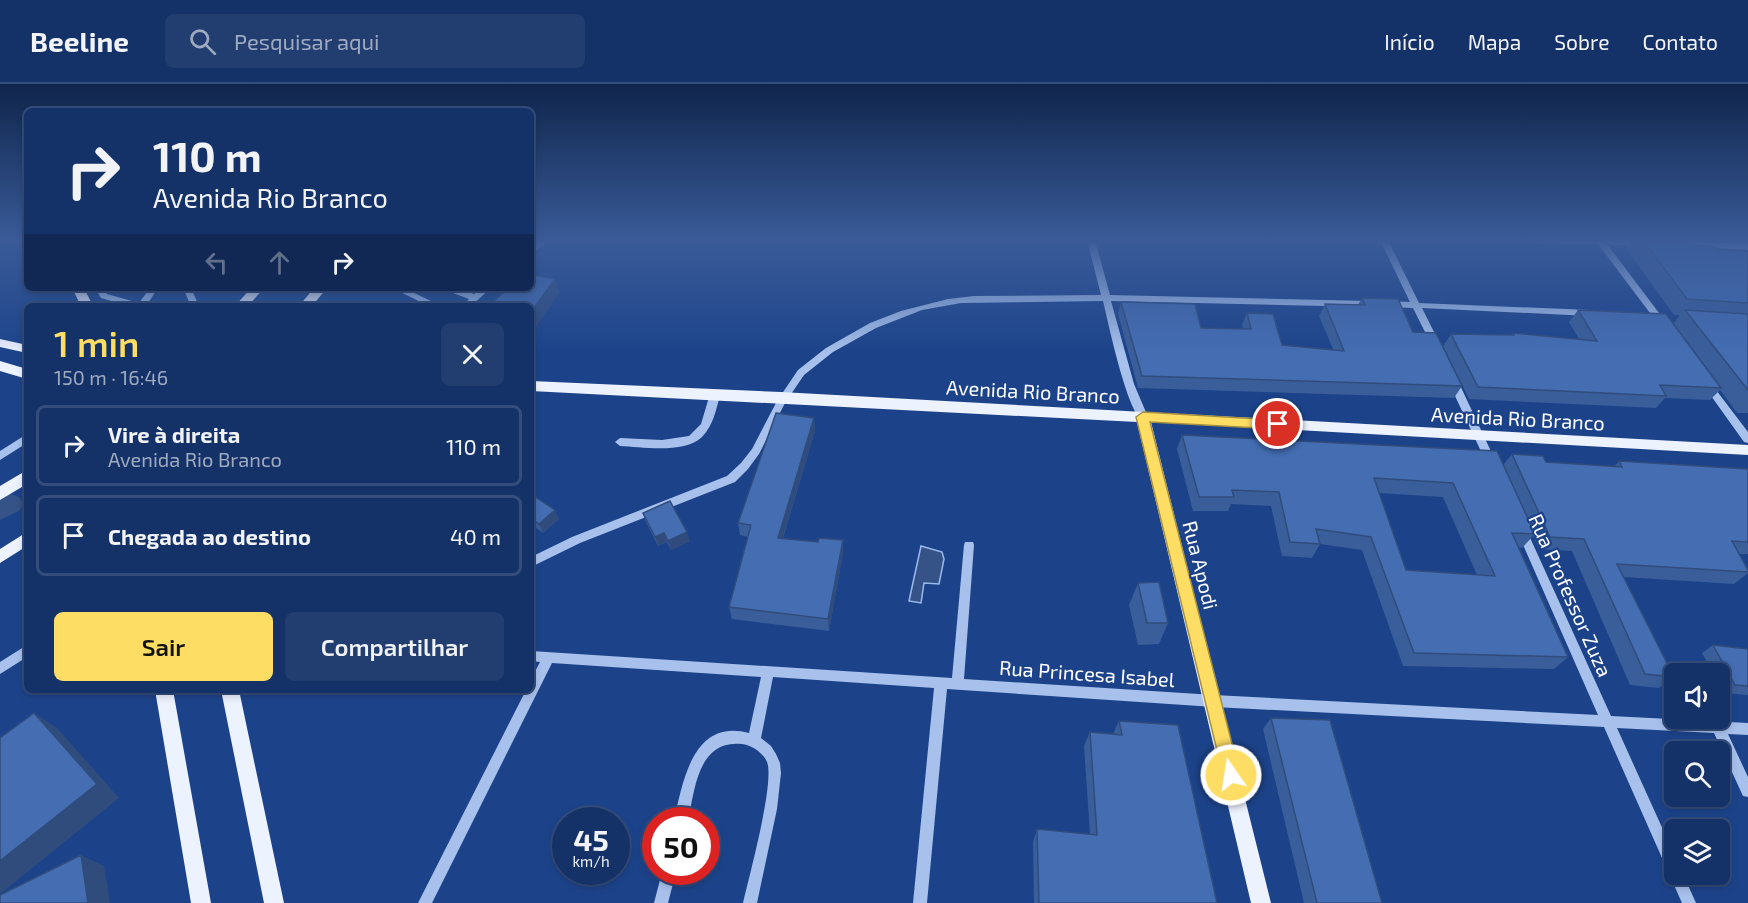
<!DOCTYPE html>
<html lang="pt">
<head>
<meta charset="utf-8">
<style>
  :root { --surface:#153268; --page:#223e71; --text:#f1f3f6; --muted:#9daac0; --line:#344d7c; --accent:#fddd64 }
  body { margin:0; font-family:"Exo 2",sans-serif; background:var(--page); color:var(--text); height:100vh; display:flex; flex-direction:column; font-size:22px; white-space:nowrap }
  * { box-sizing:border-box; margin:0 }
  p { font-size:20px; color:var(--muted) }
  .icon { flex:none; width:33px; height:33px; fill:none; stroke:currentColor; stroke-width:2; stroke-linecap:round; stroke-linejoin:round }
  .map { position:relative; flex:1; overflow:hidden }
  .details { position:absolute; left:24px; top:219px; width:510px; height:390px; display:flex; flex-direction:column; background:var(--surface); border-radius:9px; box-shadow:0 3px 9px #0003,0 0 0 2px var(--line) }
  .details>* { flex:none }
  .top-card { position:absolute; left:24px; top:24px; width:510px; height:183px; border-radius:9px; box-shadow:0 3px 9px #0003,0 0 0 2px var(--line); background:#153268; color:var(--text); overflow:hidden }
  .tools { position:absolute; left:1664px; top:579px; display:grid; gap:12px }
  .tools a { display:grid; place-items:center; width:66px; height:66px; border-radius:9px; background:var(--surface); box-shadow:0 3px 9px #0003,0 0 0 2px var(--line); font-size:30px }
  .speed { position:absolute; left:552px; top:723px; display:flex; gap:12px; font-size:30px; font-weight:700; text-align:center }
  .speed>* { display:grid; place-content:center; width:78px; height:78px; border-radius:50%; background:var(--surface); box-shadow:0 3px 9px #0003,0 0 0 2px var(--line); line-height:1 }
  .speed small { font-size:15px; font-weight:400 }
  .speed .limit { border:9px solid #d22; background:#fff; color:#111 }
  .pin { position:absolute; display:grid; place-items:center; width:51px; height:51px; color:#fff; margin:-26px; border:3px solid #fff; border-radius:50%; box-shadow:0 2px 6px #0007 }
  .me { position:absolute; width:66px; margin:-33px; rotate:347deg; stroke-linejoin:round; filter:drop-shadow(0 0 4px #0008) }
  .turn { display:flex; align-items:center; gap:21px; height:126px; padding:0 30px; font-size:27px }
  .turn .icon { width:78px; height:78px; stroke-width:2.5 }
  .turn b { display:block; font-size:42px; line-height:51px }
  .lanes { display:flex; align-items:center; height:57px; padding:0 30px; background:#0003; justify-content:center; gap:30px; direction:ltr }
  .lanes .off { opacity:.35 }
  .round { display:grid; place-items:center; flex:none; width:63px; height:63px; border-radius:9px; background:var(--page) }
  .summary { display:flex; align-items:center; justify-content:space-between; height:102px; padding:0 30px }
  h1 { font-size:36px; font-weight:600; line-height:45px; color:var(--accent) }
  .button { display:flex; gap:12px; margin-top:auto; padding:12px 30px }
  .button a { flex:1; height:69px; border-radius:9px; background:var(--accent); color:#111; font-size:24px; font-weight:600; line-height:69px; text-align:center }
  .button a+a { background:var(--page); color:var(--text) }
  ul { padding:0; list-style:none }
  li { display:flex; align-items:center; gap:18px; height:81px; margin:0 12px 9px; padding:0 18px; border:3px solid var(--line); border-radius:9px }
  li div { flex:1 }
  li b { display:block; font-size:22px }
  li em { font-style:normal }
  header { display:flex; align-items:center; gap:36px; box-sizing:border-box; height:84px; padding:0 30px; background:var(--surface); border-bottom:2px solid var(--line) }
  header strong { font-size:28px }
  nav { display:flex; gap:33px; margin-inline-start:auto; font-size:21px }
  .search { width:420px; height:54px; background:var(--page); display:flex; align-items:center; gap:15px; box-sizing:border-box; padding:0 21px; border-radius:9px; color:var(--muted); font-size:22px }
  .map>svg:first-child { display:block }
  .water { fill:#365388; stroke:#9abaee; stroke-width:1.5 }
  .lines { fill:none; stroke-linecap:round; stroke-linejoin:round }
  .canal { fill:#365388; fill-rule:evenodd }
  .minor { fill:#a7c1ec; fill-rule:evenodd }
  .major { fill:#edf2ff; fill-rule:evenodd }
  .wall { fill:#3a5e99; fill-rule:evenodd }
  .shaded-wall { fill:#304c7d }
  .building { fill:#446db2; stroke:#304c7d; stroke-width:1.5; fill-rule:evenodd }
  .route { fill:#fddd64; stroke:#a49041; stroke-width:1.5 }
  .labels { text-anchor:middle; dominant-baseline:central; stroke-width:4.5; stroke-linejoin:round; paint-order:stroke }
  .street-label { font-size:20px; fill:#fff; stroke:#1c438a }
</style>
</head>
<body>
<header>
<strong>Beeline</strong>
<div class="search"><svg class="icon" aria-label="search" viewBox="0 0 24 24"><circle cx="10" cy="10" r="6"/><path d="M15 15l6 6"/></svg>Pesquisar aqui</div>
<nav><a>Início</a><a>Mapa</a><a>Sobre</a><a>Contato</a></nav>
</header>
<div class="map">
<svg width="1748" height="819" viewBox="0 0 1748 819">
  <rect width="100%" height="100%" fill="#1c438a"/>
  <path class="water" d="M921,462L942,468L944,475L939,500L924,499L921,519L909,517Z"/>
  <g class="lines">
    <path class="canal" d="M262,204H285L281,209H266Z
      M10,410L19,413L23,420L19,427L0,436V413Z"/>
    <path class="minor" d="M540,156H549L531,170V163Z
      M1087,156H1095L1110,211L1371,217L1375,220L1371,223L1111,217L1134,300L1148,333L1143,337C1127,329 1108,237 1103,217L961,219L922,226L876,244L833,268L804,291L785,319L759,370L748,385L735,398L580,459L531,483V473L572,453L727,392L741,379L752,365L777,317L798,286L826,264L870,239L901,227L948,215L974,212L1101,211Z
      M1380,156H1388L1419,219L1590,226L1594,229L1590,232L1422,224L1441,262L1439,264H1433L1413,224L1387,223L1383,220L1387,217L1410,218Z
      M1535,156L1646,157L1647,159L1643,162L1607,160L1665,237L1666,239L1665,241H1659L1598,160L1539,159Z
      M1676,157L1748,160V166L1673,162L1672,160Z
      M95,204H103L107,210L139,219L150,204H158L146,222H129L101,214Z
      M183,204H191L199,222H191Z
      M392,204H404L441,222H429Z
      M444,204H457L474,210L482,204H491L471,222H462L469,215L445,206Z
      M1453,294L1458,297L1496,378L1495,381H1487L1486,378L1448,297Z
      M1707,297L1710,298L1748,348V359L1744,358L1704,302L1702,300Z
      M715,307L720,310C717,324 713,342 702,353C685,370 642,363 620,362L615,358L620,354L662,356L689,352L701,340L710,310Z
      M27,350V359L0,376V367Z
      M1522,443L1526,444L1527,447L1611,632L1748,639V651L1728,650L1748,693V713L1743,712L1714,649L1617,644L1674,770V790H1683L1696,819H1682L1604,643L1214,623L947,605L927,819H913L934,604L773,593L761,654L771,662L776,670L780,679L781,689L777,725L757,819H743C749,793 775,698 767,678C763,669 752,661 742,660C698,655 695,705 688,736H674C683,697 693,634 749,649L761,593L552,579L432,819H418L526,606H531V595L540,578L531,577V567L952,594L964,461L965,458H973L974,461L964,595L1214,611L1598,631L1517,447L1518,444Z
      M27,561V573L0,590V578Z
      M662,788H676L668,819H654Z"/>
    <path class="major" d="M72,204H84L93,222H81Z
      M251,204H264L248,222H235Z
      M314,204H327L312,222H299Z
      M0,255L27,261V269L0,263Z
      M0,277L27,285V295L0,287Z
      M531,297L781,308L1748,361V371L1151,338L1271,819H1251L1137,338L531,307Z
      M27,386V400L0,416V402Z
      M27,448V462L0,479V465Z
      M155,606H173L211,819H191Z
      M221,606H239L284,819H264Z"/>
  </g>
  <path class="wall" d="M1632,156H1643L1689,161L1717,166L1748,168V329H1737L1720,306L1710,316L1665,314L1656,324L1469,315L1443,262L1451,250L1512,251L1513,249L1579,255L1569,238L1578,226L1673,240L1680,231H1674L1626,164Z
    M1362,214L1413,248L1462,302L1454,314L1138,304L1118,230L1121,218L1201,244L1243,245L1242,241L1247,229L1282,261L1333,265L1319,232L1325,220L1358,221Z
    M814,334L815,347L783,454L818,458L843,456V469L829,547L732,535L729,523L748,453L740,451L738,439Z
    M1182,351L1503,381L1512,370L1546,378L1614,383L1619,377L1748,385V470H1739L1748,486V489L1734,500L1624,493L1674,593L1659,604L1630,601L1572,467L1539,465L1533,452L1522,464L1519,463L1568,573L1554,585L1403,582L1362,466L1320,460L1312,474L1282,472L1271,422L1231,420L1228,427H1193L1177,365ZM1379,409L1443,413L1477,491L1406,486Z
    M531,414L559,435L543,449L531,440Z
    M643,429L690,457L671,466L667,458L658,462L646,438Z
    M1138,499L1168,539L1159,560L1138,561L1129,521Z
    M1713,561L1748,565V611L1723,609L1719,602V590H1713L1702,569Z
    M1271,634L1382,819H1304L1263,645Z
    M1119,637L1217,819H1034L1033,758L1037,745L1090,750L1084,662L1090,648L1113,650Z"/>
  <path class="shaded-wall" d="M555,195L559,209L531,250V228Z
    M814,334L815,347L779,466L778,454Z
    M555,426L559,435L543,449L539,440Z
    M687,448L690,457L671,466L668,457Z
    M664,449L667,458L658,462L655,453Z
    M843,456V469L829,547L828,535Z
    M34,629L57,644L119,714L0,810V777Z
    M81,771L104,782L110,819H88Z"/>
  <path class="building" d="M1643,156H1685L1689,161L1715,163L1717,166L1748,168V219L1687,215Z
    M531,191L555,195L531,228V222H489L508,204H531Z
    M1362,214L1398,215L1413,248L1436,249L1462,302L1142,292L1121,218L1195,220L1201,244L1251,245L1247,229L1273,230L1282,261L1344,267L1325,220L1365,221Z
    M1578,226L1666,230L1721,304L1660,301L1666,312L1478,303L1451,250L1514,251L1513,249L1597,257Z
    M1685,226L1748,230V306Z
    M776,329L814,334L778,454L818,458L819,454L843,456L828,535L729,523L751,441L738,439Z
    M1182,351L1497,367L1535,450L1512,449L1568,573L1414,569L1371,453L1316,445L1320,460L1290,458L1279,408L1232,406L1234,413H1199ZM1374,394L1453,399L1495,492L1406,486Z
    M1512,370L1543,372L1546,378L1622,383L1619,377L1748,385V458L1732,457L1748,486V488L1617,480L1674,593L1645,590L1584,455L1550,453Z
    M534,412L555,426L539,440L531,434V414Z
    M670,417L687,448L668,457L664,449L655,453L643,429Z
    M1159,498L1168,539H1147L1138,499Z
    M1713,561L1748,565V602L1735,601Z
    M34,629L97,700L0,777V654Z
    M1271,634L1330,636L1382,819H1317Z
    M1119,637L1178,641L1217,819H1039L1037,745L1097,751L1090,648L1122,651Z
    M81,771L88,819H0V811Z"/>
  <linearGradient id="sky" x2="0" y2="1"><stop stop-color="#0f254c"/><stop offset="0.58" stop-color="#3a5b98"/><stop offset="1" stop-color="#3a5b98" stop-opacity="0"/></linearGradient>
  <rect width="1748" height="270" fill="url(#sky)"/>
  <path class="route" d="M1143,328L1278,336L1285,340L1278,345L1150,338L1240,691L1237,697L1231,699L1225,697L1223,691L1136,333Z"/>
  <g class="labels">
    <g class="street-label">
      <text transform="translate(1033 307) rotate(3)">Avenida Rio Branco</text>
      <text transform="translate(1518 334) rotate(3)">Avenida Rio Branco</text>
      <text transform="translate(1201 481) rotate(76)">Rua Apodi</text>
      <text transform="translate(1571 511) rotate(66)">Rua Professor Zuza</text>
      <text transform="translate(1087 589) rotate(4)">Rua Princesa Isabel</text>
    </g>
  </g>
</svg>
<div class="tools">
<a><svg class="icon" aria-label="sound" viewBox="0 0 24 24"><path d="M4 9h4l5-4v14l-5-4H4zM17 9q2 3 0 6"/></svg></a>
<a><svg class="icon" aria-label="search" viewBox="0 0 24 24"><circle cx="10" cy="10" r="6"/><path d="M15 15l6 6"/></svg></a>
<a><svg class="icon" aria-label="layers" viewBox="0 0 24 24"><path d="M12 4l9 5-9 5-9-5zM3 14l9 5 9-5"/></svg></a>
</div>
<div class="speed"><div>45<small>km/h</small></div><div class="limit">50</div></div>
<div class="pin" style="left:1278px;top:340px;background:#d93025"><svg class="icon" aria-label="arrive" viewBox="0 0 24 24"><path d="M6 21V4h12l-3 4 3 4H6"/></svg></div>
<svg class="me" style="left:1231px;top:691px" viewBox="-20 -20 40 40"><circle r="17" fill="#fddd64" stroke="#fff" stroke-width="3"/><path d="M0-11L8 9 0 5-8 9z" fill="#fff"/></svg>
<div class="top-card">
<div class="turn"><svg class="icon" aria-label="right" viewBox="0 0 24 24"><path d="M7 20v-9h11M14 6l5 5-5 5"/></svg><div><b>110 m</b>Avenida Rio Branco</div></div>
<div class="lanes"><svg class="icon off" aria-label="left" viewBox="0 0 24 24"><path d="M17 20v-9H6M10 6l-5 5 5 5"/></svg><svg class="icon off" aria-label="ahead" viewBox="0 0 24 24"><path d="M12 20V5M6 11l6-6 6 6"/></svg><svg class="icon" aria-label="right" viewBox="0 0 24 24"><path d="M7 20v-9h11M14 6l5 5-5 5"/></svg></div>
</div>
<section class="details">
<div class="summary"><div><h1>1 min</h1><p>150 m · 16:46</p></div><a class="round"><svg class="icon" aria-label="close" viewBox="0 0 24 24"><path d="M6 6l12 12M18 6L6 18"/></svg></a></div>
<ul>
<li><svg class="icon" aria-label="right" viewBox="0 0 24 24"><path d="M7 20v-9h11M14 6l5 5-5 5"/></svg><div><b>Vire à direita</b><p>Avenida Rio Branco</p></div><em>110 m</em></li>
<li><svg class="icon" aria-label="arrive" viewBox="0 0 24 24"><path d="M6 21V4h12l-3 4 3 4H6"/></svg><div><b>Chegada ao destino</b></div><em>40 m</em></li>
</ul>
<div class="button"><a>Sair</a><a>Compartilhar</a></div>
</section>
</div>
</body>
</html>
